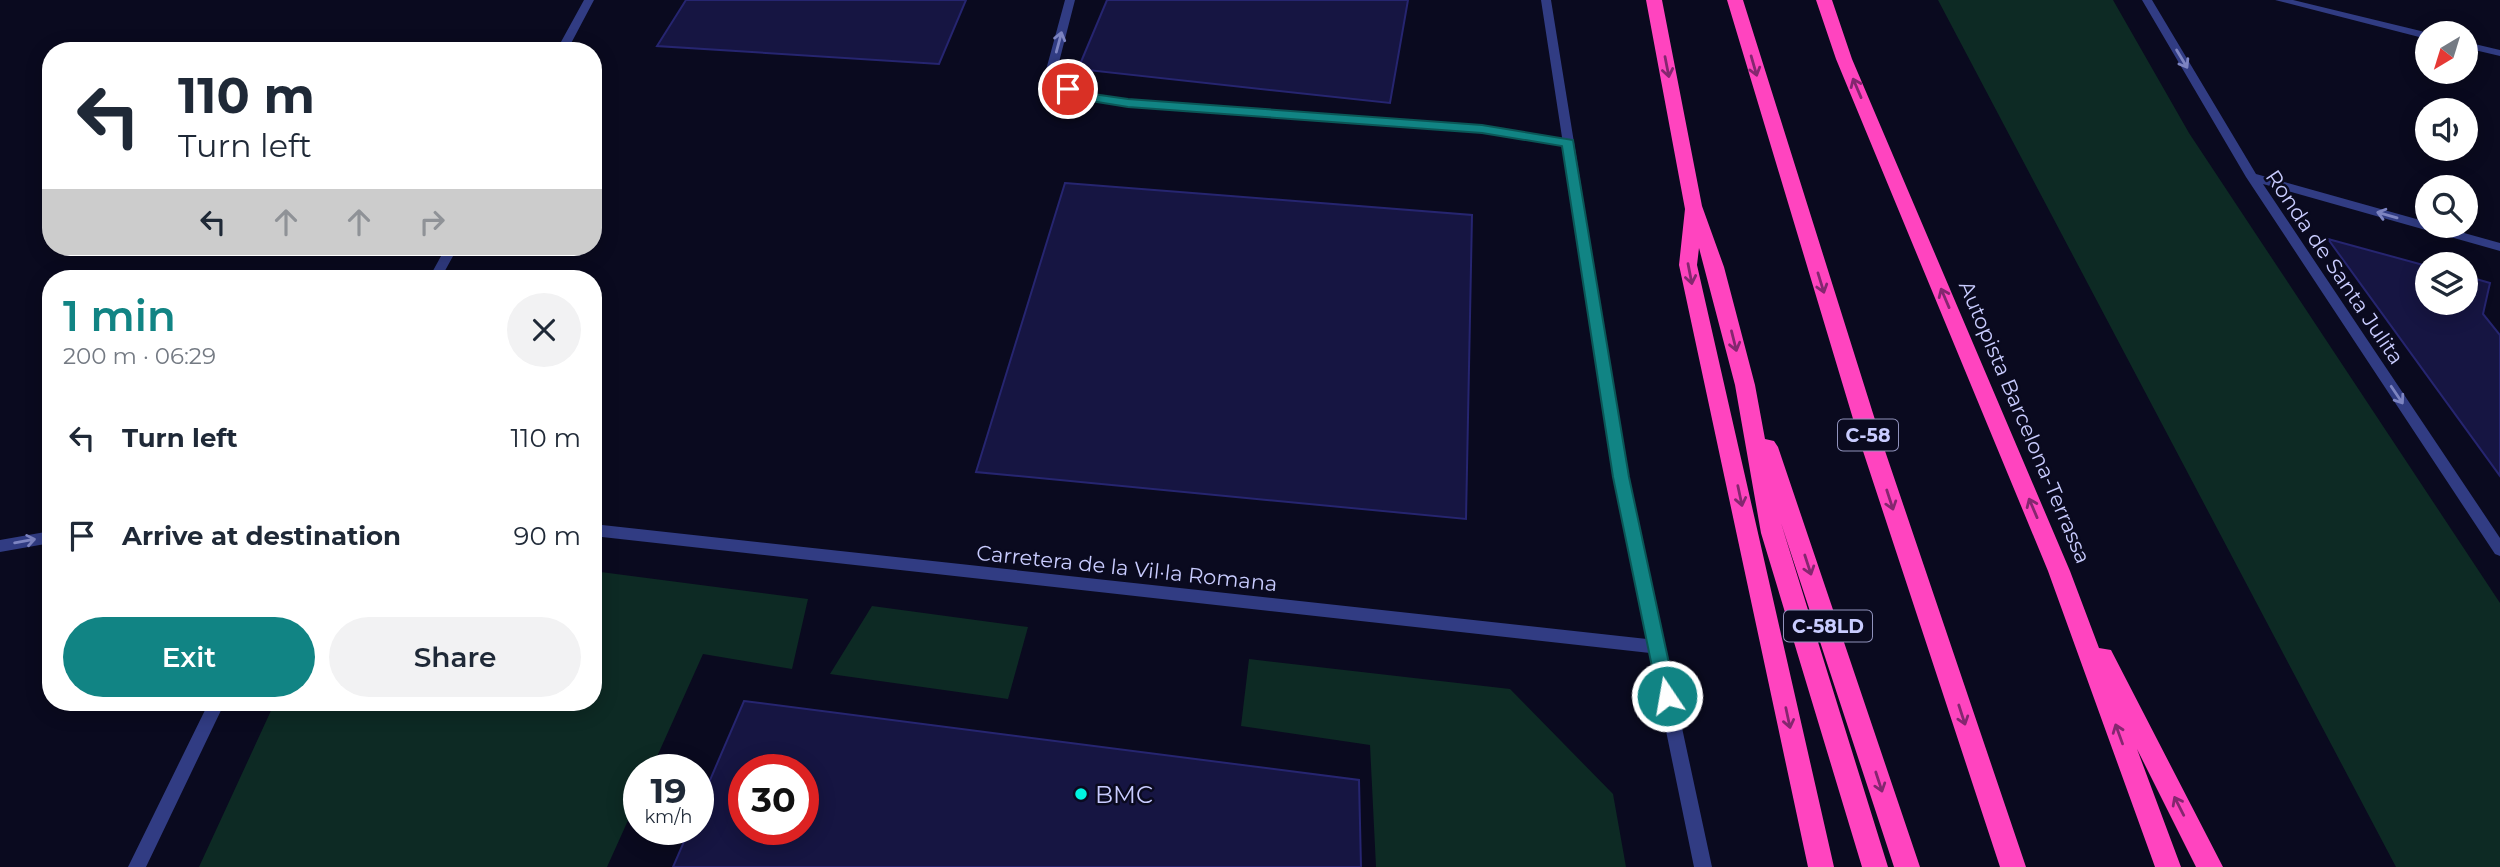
<!DOCTYPE html>
<html lang="en">
<head>
<meta charset="utf-8">
<style>
  :root { --surface:#fff; --page:#f2f2f3; --text:#1f2937; --muted:#747a83; --accent:#118484 }
  body { margin:0; font-family:Montserrat,sans-serif; background:var(--page); color:var(--text); height:100vh; display:flex; flex-direction:column; font-size:26px; white-space:nowrap }
  * { box-sizing:border-box; margin:0 }
  p { font-size:23px; color:var(--muted) }
  .icon { flex:none; width:38px; height:38px; fill:none; stroke:currentColor; stroke-width:2; stroke-linecap:round; stroke-linejoin:round }
  .map { position:relative; flex:1; overflow:hidden }
  .details { position:absolute; left:42px; top:270px; width:560px; height:441px; display:flex; flex-direction:column; background:var(--surface); border-radius:28px; box-shadow:0 4px 18px #0003 }
  .details>* { flex:none }
  .guide { position:absolute; left:42px; top:42px; width:560px; height:214px; border-radius:28px; box-shadow:0 4px 18px #0003; background:#fff; color:var(--text); overflow:hidden }
  .needle { width:46px; rotate:218deg }
  .tools { position:absolute; left:2415px; top:21px; display:grid; gap:14px }
  .tools a { display:grid; place-items:center; width:63px; height:63px; border-radius:50%; background:var(--surface); box-shadow:0 4px 18px #0003; font-size:35px }
  .speed { position:absolute; left:623px; top:754px; display:flex; gap:14px; font-size:35px; font-weight:700; text-align:center }
  .speed>* { display:grid; place-content:center; width:91px; height:91px; border-radius:50%; background:var(--surface); box-shadow:0 4px 18px #0003; line-height:1 }
  .speed small { font-size:18px; font-weight:400 }
  .speed .limit { border:10px solid #d22; background:#fff; color:#111 }
  .pin { position:absolute; display:grid; place-items:center; width:60px; height:60px; color:#fff; margin:-30px; border:4px solid #fff; border-radius:50%; box-shadow:0 2px 7px #0007 }
  .me { position:absolute; width:77px; margin:-38px; rotate:348deg; stroke-linejoin:round; filter:drop-shadow(0 0 5px #0008) }
  .turn { display:flex; align-items:center; gap:24px; height:147px; padding:0 21px; font-size:32px }
  .turn .icon { width:91px; height:91px; stroke-width:2.5 }
  .turn b { display:block; font-size:49px; line-height:60px }
  .lanes { display:flex; align-items:center; height:66px; padding:0 21px; background:#0003; justify-content:center; gap:35px; direction:ltr }
  .lanes .off { opacity:.35 }
  .round { display:grid; place-items:center; flex:none; width:74px; height:74px; border-radius:37px; background:var(--page) }
  .headline { display:flex; align-items:center; justify-content:space-between; height:119px; padding:0 21px }
  h1 { font-size:42px; font-weight:600; line-height:52px; color:var(--accent) }
  .action { display:flex; gap:14px; margin-top:auto; padding:14px 21px }
  .action a { flex:1; height:80px; border-radius:42px; background:var(--accent); color:#fff; font-size:28px; font-weight:600; line-height:80px; text-align:center }
  .action a+a { background:var(--page); color:var(--text) }
  ul { padding:0; list-style:none }
  li { display:flex; align-items:center; gap:21px; height:98px; padding:0 21px }
  li div { flex:1 }
  li b { display:block; font-size:26px }
  li em { font-style:normal }
  .map>svg:first-child { display:block }
  .green { fill:#0d2a24 }
  .building { fill:#161542; stroke:#262570; stroke-width:2; fill-rule:evenodd }
  .lines { fill:none; stroke-linecap:round; stroke-linejoin:round }
  .lane { fill:#313c83; fill-rule:evenodd }
  .street { fill:#313c83; fill-rule:evenodd }
  .highway { fill:#ff44bf; fill-rule:evenodd }
  .oneway { stroke:#7d84c1 }
  .oneway2 { stroke:#84276f }
  .route { fill:#118484; stroke:#0b5656; stroke-width:2 }
  .poi-dot { fill:#00f4e1; stroke:#0a0a1f; stroke-width:2.5 }
  .labels { text-anchor:middle; dominant-baseline:central; stroke-width:5; stroke-linejoin:round; paint-order:stroke }
  .shield { fill:#0a0a1f; stroke:#9092bc; stroke-width:2 }
  .shield-label { font-size:19px; font-weight:bold; fill:#c9ccff }
  .street-label { font-size:21px; fill:#c9ccff; stroke:#0a0a1f }
  .near-poi-label { font-size:24px; fill:#c9ccff; stroke:#0a0a1f; text-anchor:start }
</style>
</head>
<body>
<div class="map">
<svg width="2500" height="867" viewBox="0 0 2500 867">
  <rect width="100%" height="100%" fill="#0a0a1f"/>
  <path class="green" d="M1938,0H2113L2189,133L2500,603V867H2396Z
    M593,571L808,599L792,669L703,654L651,770H639V796L607,867H199L275,702H593Z
    M872,606L1028,627L1008,699L830,674Z
    M1249,659L1510,689L1613,794L1626,867H1376L1370,745L1241,726Z"/>
  <path class="building" d="M686,0H966L939,64L657,46Z
    M1107,0H1408L1390,103L1078,69Z
    M1065,183L1472,215L1466,519L976,472Z
    M2328,239L2427,266V303H2466V276L2490,283L2483,314L2500,335V476Z
    M744,701L1359,780L1361,867H673L689,830H698V808ZM744,770H803V830H744Z"/>
  <g class="lines">
    <path class="lane" d="M1065,0H1075L1057,70L1072,87L1093,94L1128,100L1482,125L1568,139L1574,143L1568,147L1482,133L1128,106L1091,100L1064,91L1046,70Z"/>
    <path class="street" d="M584,0H594L567,51H556Z
      M1541,0H1551L1628,477L1712,867H1694L1650,653L593,536V524L1647,639L1614,477Z
      M2142,0H2152L2256,174L2427,222V226H2439L2500,243V251L2263,184L2500,538V556L2495,554L2246,177Z
      M2275,0H2293L2429,33L2427,39Z
      M2466,42L2500,50V56L2466,48Z
      M446,247H458L441,278H429Z
      M51,531V543L0,552V540Z
      M209,702H225L146,867H128Z"/>
    <path class="highway" d="M1646,0H1662L1702,206L1724,267L1755,385L1765,439L1774,441L1778,447L1920,867H1894L1781,523L1888,867H1862L1761,533L1735,385L1699,248L1697,265L1834,867H1808L1679,265L1685,209Z
      M1727,0H1743L1882,442L2026,867H2000L1860,442Z
      M1816,0H1832L1852,59L2070,571L2099,648L2111,650L2223,867H2196L2137,749L2181,867H2155L2048,571L1836,59Z"/>
  </g>
  <defs><path id="oneway-shaft" d="M-6 0H5M1.5-3L5.5 0L1.5 3" fill="none" stroke-width="1.6" stroke-linecap="round" stroke-linejoin="round" transform="scale(1.75)"/></defs>
  <g class="oneway">
    <use href="#oneway-shaft" transform="translate(1059 42) rotate(-75)"/>
    <use href="#oneway-shaft" transform="translate(2182 59) rotate(59)"/>
    <use href="#oneway-shaft" transform="translate(2387 215) rotate(-164)"/>
    <use href="#oneway-shaft" transform="translate(2397 395) rotate(56)"/>
    <use href="#oneway-shaft" transform="translate(25 541) rotate(-10)"/>
  </g>
  <g class="oneway2">
    <use href="#oneway-shaft" transform="translate(1754 66) rotate(74)"/>
    <use href="#oneway-shaft" transform="translate(1667 67) rotate(79)"/>
    <use href="#oneway-shaft" transform="translate(1857 88) rotate(-113)"/>
    <use href="#oneway-shaft" transform="translate(1690 274) rotate(79)"/>
    <use href="#oneway-shaft" transform="translate(1821 283) rotate(73)"/>
    <use href="#oneway-shaft" transform="translate(1945 298) rotate(-113)"/>
    <use href="#oneway-shaft" transform="translate(1734 341) rotate(76)"/>
    <use href="#oneway-shaft" transform="translate(1740 496) rotate(78)"/>
    <use href="#oneway-shaft" transform="translate(1890 500) rotate(72)"/>
    <use href="#oneway-shaft" transform="translate(2033 508) rotate(-113)"/>
    <use href="#oneway-shaft" transform="translate(1808 565) rotate(72)"/>
    <use href="#oneway-shaft" transform="translate(1962 715) rotate(72)"/>
    <use href="#oneway-shaft" transform="translate(1788 718) rotate(78)"/>
    <use href="#oneway-shaft" transform="translate(2119 734) rotate(-110)"/>
    <use href="#oneway-shaft" transform="translate(1879 782) rotate(72)"/>
    <use href="#oneway-shaft" transform="translate(2179 806) rotate(-117)"/>
  </g>
  <path class="route" d="M1068,85L1093,94L1128,99L1482,125L1573,140L1629,477L1676,696L1674,702L1667,704L1661,702L1658,696L1613,477L1562,146L1482,133L1128,107L1091,101L1063,92V87Z"/>
  <circle class="poi-dot" cx="1081" cy="794" r="7"/>
  <g class="labels">
    <g class="shield">
      <rect x="1838" y="419.5" width="60" height="31" rx="5"/>
      <rect x="1784" y="610.5" width="88" height="31" rx="5"/>
    </g>
    <g class="shield-label">
      <text x="1868" y="435">C-58</text>
      <text x="1828" y="626">C-58LD</text>
    </g>
    <g class="street-label">
      <text transform="translate(2335 267) rotate(56)">Ronda de Santa Julita</text>
      <text transform="translate(2025 422) rotate(67)">Autopista Barcelona-Terrassa</text>
      <text transform="translate(1127 568) rotate(6)">Carretera de la Vil·la Romana</text>
    </g>
    <g class="near-poi-label">
      <text x="1095" y="794">BMC</text>
    </g>
  </g>
</svg>
<div class="tools">
<a><svg class="needle" viewBox="-14 -14 28 28"><path d="M0-13l5 13h-10z" fill="#e53935"/><path d="M0 13l5-13h-10z" fill="#747a83"/></svg></a>
<a><svg class="icon" aria-label="sound" viewBox="0 0 24 24"><path d="M4 9h4l5-4v14l-5-4H4zM17 9q2 3 0 6"/></svg></a>
<a><svg class="icon" aria-label="search" viewBox="0 0 24 24"><circle cx="10" cy="10" r="6"/><path d="M15 15l6 6"/></svg></a>
<a><svg class="icon" aria-label="layers" viewBox="0 0 24 24"><path d="M12 4l9 5-9 5-9-5zM3 14l9 5 9-5"/></svg></a>
</div>
<div class="speed"><div>19<small>km/h</small></div><div class="limit">30</div></div>
<div class="pin" style="left:1068px;top:89px;background:#d93025"><svg class="icon" aria-label="arrive" viewBox="0 0 24 24"><path d="M6 21V4h12l-3 4 3 4H6"/></svg></div>
<svg class="me" style="left:1667px;top:696px" viewBox="-20 -20 40 40"><circle r="17" fill="#118484" stroke="#fff" stroke-width="3"/><path d="M0-11L8 9 0 5-8 9z" fill="#fff"/></svg>
<div class="guide">
<div class="turn"><svg class="icon" aria-label="left" viewBox="0 0 24 24"><path d="M17 20v-9H6M10 6l-5 5 5 5"/></svg><div><b>110 m</b>Turn left</div></div>
<div class="lanes"><svg class="icon" aria-label="left" viewBox="0 0 24 24"><path d="M17 20v-9H6M10 6l-5 5 5 5"/></svg><svg class="icon off" aria-label="ahead" viewBox="0 0 24 24"><path d="M12 20V5M6 11l6-6 6 6"/></svg><svg class="icon off" aria-label="ahead" viewBox="0 0 24 24"><path d="M12 20V5M6 11l6-6 6 6"/></svg><svg class="icon off" aria-label="right" viewBox="0 0 24 24"><path d="M7 20v-9h11M14 6l5 5-5 5"/></svg></div>
</div>
<section class="details">
<div class="headline"><div><h1>1 min</h1><p>200 m · 06:29</p></div><a class="round"><svg class="icon" aria-label="close" viewBox="0 0 24 24"><path d="M6 6l12 12M18 6L6 18"/></svg></a></div>
<ul>
<li><svg class="icon" aria-label="left" viewBox="0 0 24 24"><path d="M17 20v-9H6M10 6l-5 5 5 5"/></svg><div><b>Turn left</b></div><em>110 m</em></li>
<li><svg class="icon" aria-label="arrive" viewBox="0 0 24 24"><path d="M6 21V4h12l-3 4 3 4H6"/></svg><div><b>Arrive at destination</b></div><em>90 m</em></li>
</ul>
<div class="action"><a>Exit</a><a>Share</a></div>
</section>
</div>
</body>
</html>
